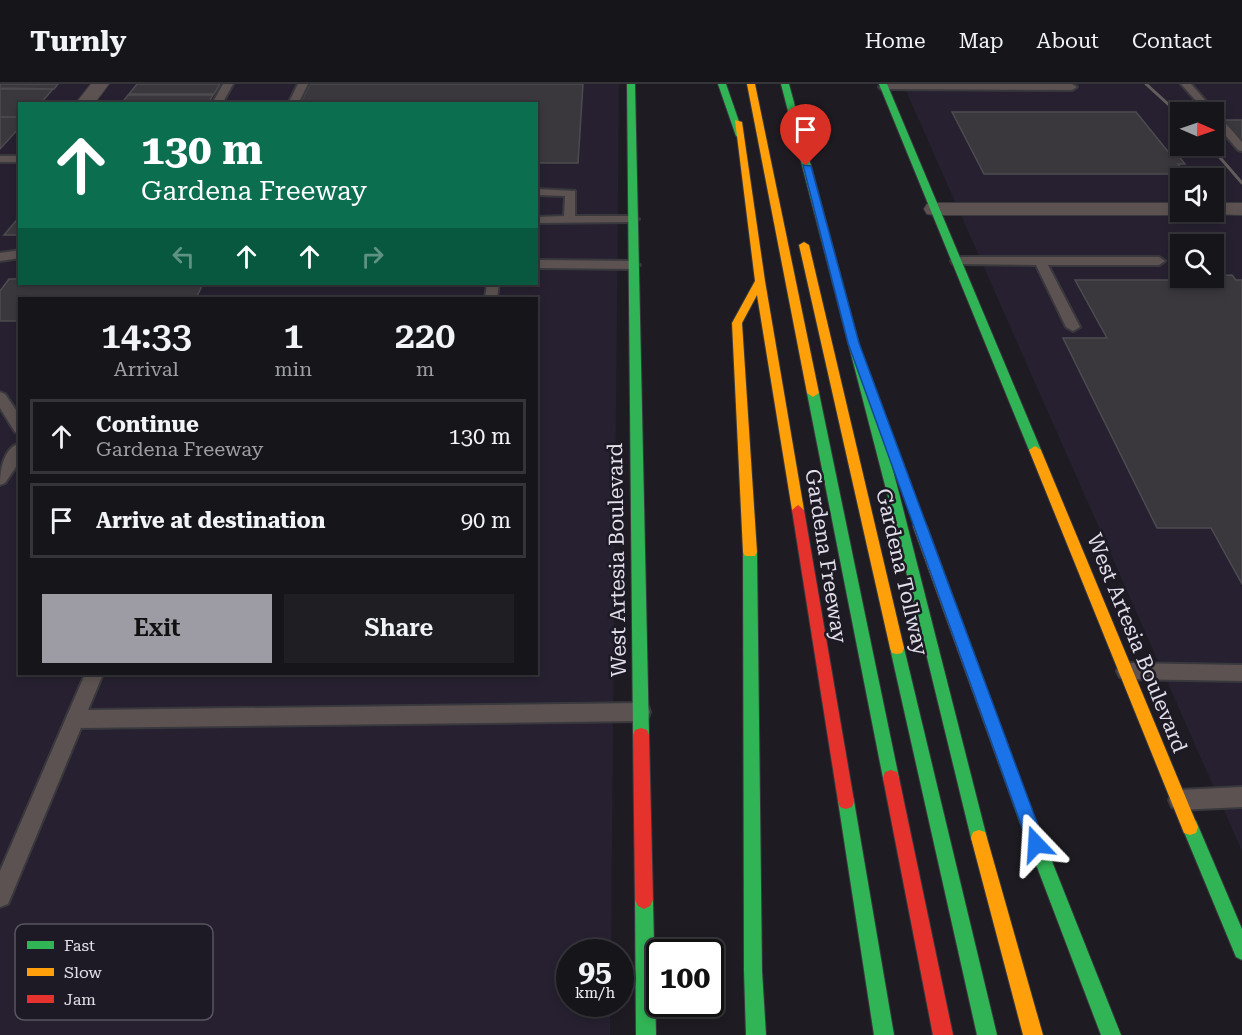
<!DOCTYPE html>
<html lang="en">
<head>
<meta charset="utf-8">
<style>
  :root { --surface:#16151a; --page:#1f1e23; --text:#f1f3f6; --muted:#9e9fa2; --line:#353439; --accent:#9d9ba3 }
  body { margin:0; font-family:"Roboto Serif",serif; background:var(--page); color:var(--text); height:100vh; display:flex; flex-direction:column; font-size:22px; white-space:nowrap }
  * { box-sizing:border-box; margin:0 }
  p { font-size:20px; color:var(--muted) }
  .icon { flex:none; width:33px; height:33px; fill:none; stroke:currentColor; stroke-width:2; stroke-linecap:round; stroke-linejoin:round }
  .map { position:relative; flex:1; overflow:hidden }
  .sheet { position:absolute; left:18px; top:213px; width:520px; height:378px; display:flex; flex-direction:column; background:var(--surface); border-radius:0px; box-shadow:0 3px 9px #0003,0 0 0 2px var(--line) }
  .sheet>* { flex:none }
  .banner { position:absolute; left:18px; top:18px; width:520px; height:183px; border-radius:0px; box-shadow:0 3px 9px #0003,0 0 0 2px var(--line); background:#0b6e4f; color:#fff; overflow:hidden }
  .needle { width:39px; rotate:92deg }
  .tools { position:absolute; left:1170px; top:18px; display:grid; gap:12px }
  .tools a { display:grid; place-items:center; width:54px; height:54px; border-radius:0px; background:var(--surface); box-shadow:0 3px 9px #0003,0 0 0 2px var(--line); font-size:30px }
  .speed { position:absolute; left:556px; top:855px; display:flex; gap:12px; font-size:30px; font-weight:700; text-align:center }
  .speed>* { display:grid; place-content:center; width:78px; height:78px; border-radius:50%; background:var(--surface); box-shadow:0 3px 9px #0003,0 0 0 2px var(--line); line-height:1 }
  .speed small { font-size:15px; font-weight:400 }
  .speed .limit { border:3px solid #111; border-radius:9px; background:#fff; color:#111 }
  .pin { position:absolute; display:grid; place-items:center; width:51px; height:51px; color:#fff; margin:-62px -26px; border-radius:50% 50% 50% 0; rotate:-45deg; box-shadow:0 0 6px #0007 }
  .pin .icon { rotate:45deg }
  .me { position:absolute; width:66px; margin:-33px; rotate:340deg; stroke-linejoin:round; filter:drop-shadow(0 0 4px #0008) }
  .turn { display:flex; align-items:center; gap:21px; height:126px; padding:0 24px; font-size:27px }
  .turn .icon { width:78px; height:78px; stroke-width:2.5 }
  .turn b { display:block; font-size:42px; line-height:51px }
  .lanes { display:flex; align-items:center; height:57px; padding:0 24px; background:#0003; justify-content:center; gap:30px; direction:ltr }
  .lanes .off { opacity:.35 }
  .eta { display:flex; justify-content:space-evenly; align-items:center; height:102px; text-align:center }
  .eta b { font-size:36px; font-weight:600; line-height:42px }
  .cta { display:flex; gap:12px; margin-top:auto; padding:12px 24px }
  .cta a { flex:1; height:69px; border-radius:0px; background:var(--accent); color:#111; font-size:24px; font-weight:600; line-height:69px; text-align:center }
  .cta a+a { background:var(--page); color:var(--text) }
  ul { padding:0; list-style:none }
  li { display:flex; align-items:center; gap:18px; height:75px; margin:0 12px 9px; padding:0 12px; border:3px solid var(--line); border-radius:0px }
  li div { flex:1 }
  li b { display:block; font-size:22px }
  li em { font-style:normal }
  header { display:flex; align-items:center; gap:36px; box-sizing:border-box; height:84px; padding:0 30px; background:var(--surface); border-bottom:2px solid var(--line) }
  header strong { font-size:28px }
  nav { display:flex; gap:33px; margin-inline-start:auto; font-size:21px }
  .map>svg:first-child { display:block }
  .built { fill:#262030; fill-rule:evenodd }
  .building { fill:#3a383d; stroke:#4d4b50; stroke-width:1.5 }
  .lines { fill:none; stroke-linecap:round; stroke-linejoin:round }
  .lane-casing { stroke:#39383d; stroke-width:4 }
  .street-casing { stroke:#39383d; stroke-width:2 }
  .fast-casing { stroke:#39383d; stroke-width:2 }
  .slow-casing { stroke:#39383d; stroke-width:2 }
  .jam-casing { stroke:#39383d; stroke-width:2 }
  .lane { fill:#5c5252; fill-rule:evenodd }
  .street { fill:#5c5252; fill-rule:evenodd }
  .fast { fill:#30b455; fill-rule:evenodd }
  .slow { fill:#ff9f0a; fill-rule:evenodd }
  .jam { fill:#e5322d; fill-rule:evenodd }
  .rail { stroke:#635c5c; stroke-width:3 }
  .route { fill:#1a73e8; stroke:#114b97; stroke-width:1.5 }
  .labels { text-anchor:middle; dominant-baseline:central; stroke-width:5; stroke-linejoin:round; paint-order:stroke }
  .street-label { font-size:21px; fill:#e2e0e8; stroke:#1d1925 }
  .key { fill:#1d1925; stroke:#585560; stroke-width:1.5 }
  .key-label { font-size:16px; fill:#e2e0e8 }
</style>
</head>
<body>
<header>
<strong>Turnly</strong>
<nav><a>Home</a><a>Map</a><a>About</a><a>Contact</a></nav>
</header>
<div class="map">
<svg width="1242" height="951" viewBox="0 0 1242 951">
  <rect width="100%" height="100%" fill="#1e1c22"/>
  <path class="built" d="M0,0H619L611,868H570V920H610V951H0ZM20,20H537V200H20ZM20,214H537V590H20Z
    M903,0H1242V767ZM1180,28H1214V62H1180ZM1180,94H1214V128H1180ZM1180,160H1214V194H1180Z"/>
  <path class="building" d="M0,0H58L54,5L0,4Z
    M137,0H220L214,10H129Z
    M310,0H583L578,79H537V20H300Z
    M0,5H53L40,20H20V33H0Z
    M128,11H213L208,20H121Z
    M952,28H1136L1170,70H1177L1185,80H1178L1186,90H984Z
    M0,33H20V43L0,65Z
    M1223,36H1242V58Z
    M20,132V151H4Z
    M1176,191H1180V194L1232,191L1236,196H1242V500L1211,444H1157L1063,254H1107L1075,196H1180Z
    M9,195H20V200H203L196,214H20V237H0V207Z"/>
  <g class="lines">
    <defs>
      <path id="lane" d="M223,0H233L222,20H212Z
        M298,0H308L298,20H288Z
        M884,0H1072L1077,3L1072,6L881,5L879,3Z
        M1181,0H1191L1242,58V67L1238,66L1214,38V28H1206Z
        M0,72H20V78H0Z
        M537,105L575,107V132H633L639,135L633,138L537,139V133L564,132L565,112L537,111Z
        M20,166V174L0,177V169Z
        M957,173H1159L1165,177L1159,181H1048L1080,243L1073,247L1066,243L1036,181L953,180L951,177Z
        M537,176L634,177L640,181L634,185L537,184Z
        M487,200H499L497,214H485Z
        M0,308L5,310L20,332V349L15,348L0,324Z
        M20,359V377L5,399L0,401C0,387 3,364 20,359Z
        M1126,579L1242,581V597L1126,595L1120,593L1117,587L1120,581Z
        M85,590H103L88,626L641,619L648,622L650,628L648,634L641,637L81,644L8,820L0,823V787Z
        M1242,703V723L1179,726L1172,723L1169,716L1172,709L1179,706Z"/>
      <path id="street" d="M91,0H109L94,20H75Z
        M935,119H1180V128H1189L1180,131H935L927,130L924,125L927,120Z
        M1214,119H1242V131L1206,130L1205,128H1214Z"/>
      <path id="fast" d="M627,0H635L649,651L647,656L641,658L635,656L633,651Z
        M718,0H726L744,52L743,54L736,52Z
        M781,0H789L899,409L987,754L985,760L979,762L973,760L971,754L887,409Z
        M879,0H887L1041,366L1039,369H1031L1029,366Z
        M813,305L819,309L899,694L897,700L891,702L885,700L883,694L807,309Z
        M750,463L755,464L757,468L762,887L766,951H746L744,887L743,468L745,464Z
        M897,558L902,559L904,564L997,951H977L890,564L892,559Z
        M846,709L852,711L854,717L894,951H874L838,717L840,711Z
        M1026,725L1032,727L1121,951H1101L1018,733L1020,727Z
        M1190,735L1196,737L1242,845V876L1236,873L1182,743L1184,737Z
        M644,807L650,810L653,816L656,951H636L635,816L638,810Z"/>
      <path id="slow" d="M747,0H755L819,309L813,313L807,309Z
        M735,36L742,38L765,197L804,426L798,431L792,426L757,211L742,239L757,468L755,472H745L743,468L732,239L755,197Z
        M804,158L809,161L904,564L902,569L897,570L892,569L890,564L799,161Z
        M1035,362L1041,366L1198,743L1196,749L1190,751L1184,749L1029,366Z
        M920,437L927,442L1034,733L1032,739L1026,741L1020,739L1018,733L913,442Z
        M979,746L985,748L987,754L1043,951H1023L971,754L973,748Z"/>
      <path id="jam" d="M798,421L804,426L854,717L852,723L846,725L840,723L838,717L792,426Z
        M641,644L647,646L649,651L653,816L650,822L644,825L638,822L635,816L633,651L635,646Z
        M891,686L897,688L899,694L953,951H933L883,694L885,688Z"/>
    </defs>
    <use href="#lane" class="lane-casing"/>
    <use href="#street" class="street-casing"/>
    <use href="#fast" class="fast-casing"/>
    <use href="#slow" class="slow-casing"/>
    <use href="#jam" class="jam-casing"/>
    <use href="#lane" class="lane"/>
    <use href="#street" class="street"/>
    <use href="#fast" class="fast"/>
    <use href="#slow" class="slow"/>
    <use href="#jam" class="jam"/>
    <path class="rail" d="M1146,0L1180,31
      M1210,62L1242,99"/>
  </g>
  <path class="route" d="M803,81L811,82L859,259L1045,760L1042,766L1036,768L1030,766L1028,760L848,259Z"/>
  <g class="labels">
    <g class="street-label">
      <text transform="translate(826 472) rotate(81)">Gardena Freeway</text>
      <text transform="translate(617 476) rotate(-91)">West Artesia Boulevard</text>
      <text transform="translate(902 488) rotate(77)">Gardena Tollway</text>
      <text transform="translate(1137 559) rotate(68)">West Artesia Boulevard</text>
    </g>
  </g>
  <rect x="15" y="840" width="198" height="96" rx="9" class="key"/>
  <rect x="27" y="857" width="27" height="8" fill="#30b455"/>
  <rect x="27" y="884" width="27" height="8" fill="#ff9f0a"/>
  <rect x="27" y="911" width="27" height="8" fill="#e5322d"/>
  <g class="key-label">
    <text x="64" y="867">Fast</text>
    <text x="64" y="894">Slow</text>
    <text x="64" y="921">Jam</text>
  </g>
</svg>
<div class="tools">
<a><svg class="needle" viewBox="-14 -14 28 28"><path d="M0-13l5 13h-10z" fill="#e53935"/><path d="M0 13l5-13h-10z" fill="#9e9fa2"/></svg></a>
<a><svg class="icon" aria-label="sound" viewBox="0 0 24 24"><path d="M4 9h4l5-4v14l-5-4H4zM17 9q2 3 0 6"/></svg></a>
<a><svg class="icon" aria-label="search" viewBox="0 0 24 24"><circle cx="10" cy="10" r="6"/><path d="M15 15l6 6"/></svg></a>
</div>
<div class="speed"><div>95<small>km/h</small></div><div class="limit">100</div></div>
<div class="pin" style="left:806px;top:82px;background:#d93025"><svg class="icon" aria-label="arrive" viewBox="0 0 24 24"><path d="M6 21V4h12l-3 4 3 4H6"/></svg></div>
<svg class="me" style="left:1036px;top:760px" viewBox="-20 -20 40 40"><path d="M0-17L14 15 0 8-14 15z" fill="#1a73e8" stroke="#fff" stroke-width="4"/></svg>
<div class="banner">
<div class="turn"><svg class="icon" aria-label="ahead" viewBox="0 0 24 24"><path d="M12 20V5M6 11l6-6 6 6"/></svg><div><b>130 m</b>Gardena Freeway</div></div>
<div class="lanes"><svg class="icon off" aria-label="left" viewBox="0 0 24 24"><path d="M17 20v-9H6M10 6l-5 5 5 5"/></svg><svg class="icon" aria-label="ahead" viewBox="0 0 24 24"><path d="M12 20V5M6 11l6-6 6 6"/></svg><svg class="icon" aria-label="ahead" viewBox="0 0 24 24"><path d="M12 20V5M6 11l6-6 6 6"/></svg><svg class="icon off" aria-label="right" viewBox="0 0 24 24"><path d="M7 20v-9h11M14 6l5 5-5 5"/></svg></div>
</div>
<section class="sheet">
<div class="eta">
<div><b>14:33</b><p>Arrival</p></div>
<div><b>1</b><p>min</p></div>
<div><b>220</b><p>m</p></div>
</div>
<ul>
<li><svg class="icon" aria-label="ahead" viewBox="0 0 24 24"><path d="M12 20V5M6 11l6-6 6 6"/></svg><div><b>Continue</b><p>Gardena Freeway</p></div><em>130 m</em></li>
<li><svg class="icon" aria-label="arrive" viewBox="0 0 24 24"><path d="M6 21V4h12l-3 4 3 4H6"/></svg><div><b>Arrive at destination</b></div><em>90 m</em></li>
</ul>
<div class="cta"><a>Exit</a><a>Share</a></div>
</section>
</div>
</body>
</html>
